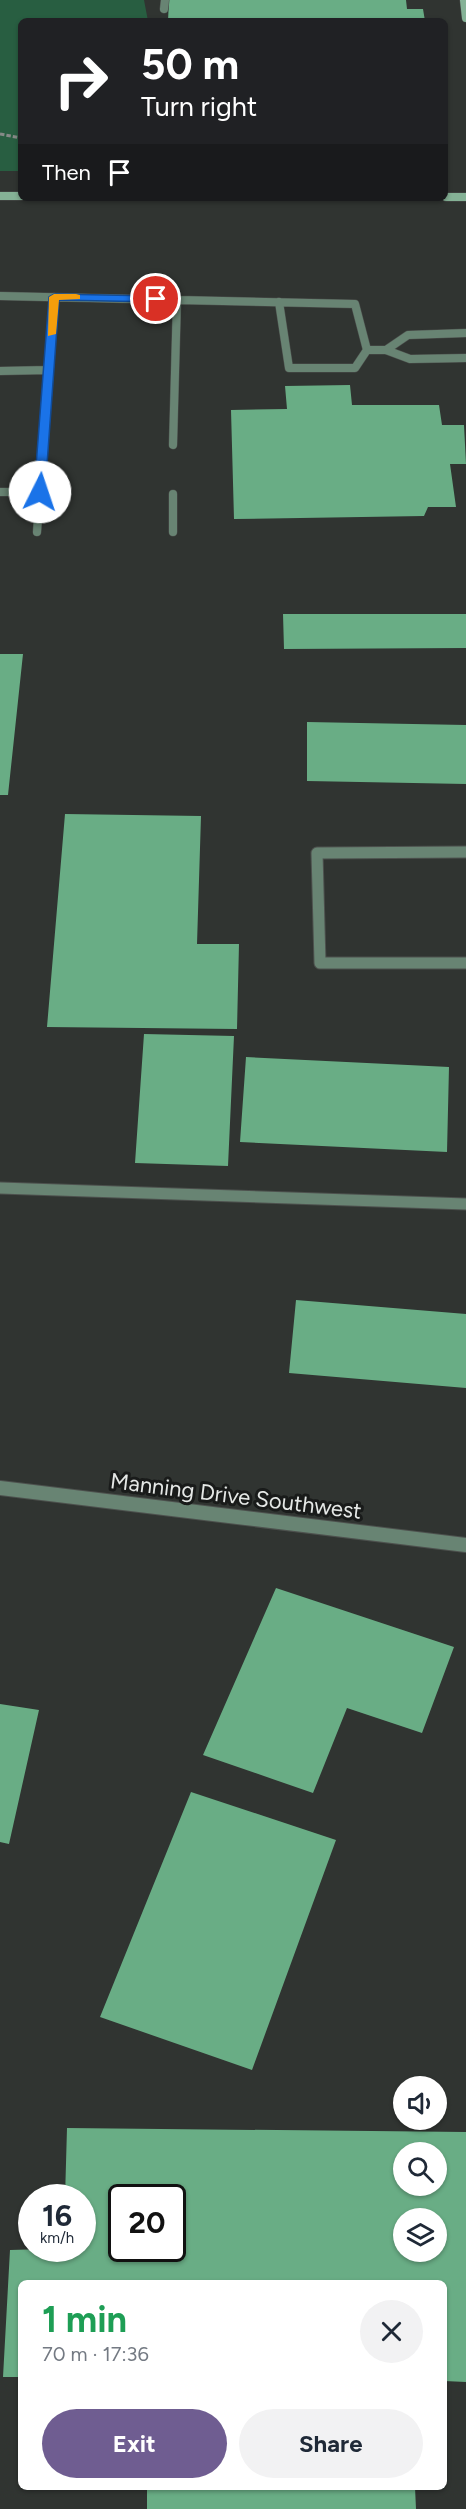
<!DOCTYPE html>
<html lang="en">
<head>
<meta charset="utf-8">
<style>
  :root { --surface:#fff; --page:#f2f2f3; --text:#1f2937; --muted:#747a83; --accent:#6f5d91 }
  body { margin:0; font-family:Figtree,sans-serif; background:var(--page); color:var(--text); height:100vh; display:flex; flex-direction:column; font-size:22px; white-space:nowrap }
  * { box-sizing:border-box; margin:0 }
  p { font-size:20px; color:var(--muted) }
  .icon { flex:none; width:33px; height:33px; fill:none; stroke:currentColor; stroke-width:2; stroke-linecap:round; stroke-linejoin:round }
  .map { position:relative; flex:1; overflow:hidden }
  .side { position:absolute; left:18px; top:2280px; width:429px; height:210px; display:flex; flex-direction:column; background:var(--surface); border-radius:9px; box-shadow:0 2px 4px #0004 }
  .side>* { flex:none }
  .banner { position:absolute; left:18px; top:18px; width:430px; height:183px; border-radius:9px; box-shadow:0 2px 4px #0004; background:#202124; color:#fff; overflow:hidden }
  .controls { position:absolute; left:393px; top:2076px; display:grid; gap:12px }
  .controls a { display:grid; place-items:center; width:54px; height:54px; border-radius:50%; background:var(--surface); box-shadow:0 2px 4px #0004; font-size:30px }
  .speed { position:absolute; left:18px; top:2184px; display:flex; gap:12px; font-size:30px; font-weight:700; text-align:center }
  .speed>* { display:grid; place-content:center; width:78px; height:78px; border-radius:50%; background:var(--surface); box-shadow:0 2px 4px #0004; line-height:1 }
  .speed small { font-size:15px; font-weight:400 }
  .speed .limit { border:3px solid #111; border-radius:9px; background:#fff; color:#111 }
  .pin { position:absolute; display:grid; place-items:center; width:51px; height:51px; color:#fff; margin:-26px; border:3px solid #fff; border-radius:50%; box-shadow:0 2px 6px #0007 }
  .me { position:absolute; width:66px; margin:-33px; rotate:4deg; stroke-linejoin:round; filter:drop-shadow(0 0 4px #0008) }
  .turn { display:flex; align-items:center; gap:21px; height:126px; padding:0 24px; font-size:27px }
  .turn .icon { width:78px; height:78px; stroke-width:2.5 }
  .turn b { display:block; font-size:42px; line-height:51px }
  .then { display:flex; align-items:center; height:57px; padding:0 24px; background:#0003; gap:12px; font-size:22px }
  .round { display:grid; place-items:center; flex:none; width:63px; height:63px; border-radius:32px; background:var(--page) }
  .summary { display:flex; align-items:center; justify-content:space-between; height:102px; padding:0 24px }
  h1 { font-size:36px; font-weight:700; line-height:45px; color:#1e9e55 }
  .button { display:flex; gap:12px; margin-top:auto; padding:12px 24px }
  .button a { flex:1; height:69px; border-radius:36px; background:var(--accent); color:#fff; font-size:24px; font-weight:700; line-height:69px; text-align:center }
  .button a+a { background:var(--page); color:var(--text) }
  .map>svg:first-child { display:block }
  .green { fill:#285e41 }
  .building { fill:#69ad85; fill-rule:evenodd }
  .lines { fill:none; stroke-linecap:round; stroke-linejoin:round }
  .lane-far1-casing { stroke:#4d514e; stroke-width:9 }
  .lane-casing { stroke:#4d514e; stroke-width:13 }
  .street-casing { stroke:#4d514e; stroke-width:16 }
  .secondary-casing { stroke:#4d514e; stroke-width:9 }
  .path { stroke:#868a87; stroke-width:3; stroke-dasharray:4.5 2; stroke-linecap:butt }
  .lane-far1 { stroke:#688473; stroke-width:8 }
  .lane { stroke:#688473; stroke-width:11 }
  .street { stroke:#688473; stroke-width:14 }
  .secondary { stroke:#85b296; stroke-width:8 }
  .route { fill:#1a73e8; stroke:#114b97; stroke-width:1.5 }
  .slow { fill:#f59e0b }
  .labels { text-anchor:middle; dominant-baseline:central; stroke-width:6; stroke-linejoin:round; paint-order:stroke }
  .street-label { font-size:22px; fill:#e5e8e6; stroke:#191b1a }
</style>
</head>
<body>
<div class="map">
<svg width="466" height="2509" viewBox="0 0 466 2509">
  <rect width="100%" height="100%" fill="#303431"/>
  <path class="green" d="M0,0H144L148,21H21V171H0Z"/>
  <path class="building" d="M169,0H406L407,9H423L425,21H168Z
    M350,385L352,405H439L442,425H464L466,464H450L456,507H428L424,516L234,519L231,410L287,409L285,386Z
    M283,614H466V648L284,649Z
    M0,654H23L8,795H0Z
    M307,722L466,725V784L307,781Z
    M65,814L201,816L197,944H239L237,1029L47,1027Z
    M144,1034L234,1036L228,1166L135,1163Z
    M246,1057L449,1067L447,1152L240,1142Z
    M296,1300L466,1314V1388L289,1373Z
    M276,1588L454,1647L422,1733L347,1708L313,1793L203,1755Z
    M0,1704L39,1710L9,1844L0,1842Z
    M191,1792L336,1840L252,2070L100,2017Z
    M67,2128L466,2132V2382L444,2381V2283H21V2377H3L10,2250L82,2248V2198H65ZM404,2152H436V2186H404ZM122,2198H172V2248H122ZM404,2218H436V2252H404Z
    M147,2487H415L416,2509H147Z"/>
  <g class="lines">
    <defs>
      <path id="lane-far1" d="M164,9L165,0
        M0,296L355,304L367,350
        M279,302L289,368H355L367,350
        M367,350H386L410,359L466,358
        M386,350L408,335L466,333
        M0,371L49,370
        M173,445L177,299
        M0,492H40
        M173,494V532
        M37,532L54,297"/>
      <path id="lane" d="M466,852L317,853L320,963H466
        M0,1188L466,1204"/>
      <path id="street" d="M0,1488L466,1545"/>
      <path id="secondary" d="M464,0L466,18
        M0,196H21
        M446,197H466"/>
    </defs>
    <use href="#lane-far1" class="lane-far1-casing"/>
    <use href="#lane" class="lane-casing"/>
    <use href="#street" class="street-casing"/>
    <use href="#secondary" class="secondary-casing"/>
    <path class="path" d="M0,134L21,138"/>
    <use href="#lane-far1" class="lane-far1"/>
    <use href="#lane" class="lane"/>
    <use href="#street" class="street"/>
    <use href="#secondary" class="secondary"/>
  </g>
  <path class="route" d="M54,294L156,296L161,299L156,302L59,300L45,492L40,495L34,492L49,297Z"/>
  <path class="slow" d="M76,294L80,295V299L59,300L56,334L48,336L49,297L54,294Z"/>
  <g class="labels">
    <g class="street-label">
      <text transform="translate(236 1496) rotate(7)">Manning Drive Southwest</text>
    </g>
  </g>
</svg>
<div class="controls">
<a><svg class="icon" aria-label="sound" viewBox="0 0 24 24"><path d="M4 9h4l5-4v14l-5-4H4zM17 9q2 3 0 6"/></svg></a>
<a><svg class="icon" aria-label="search" viewBox="0 0 24 24"><circle cx="10" cy="10" r="6"/><path d="M15 15l6 6"/></svg></a>
<a><svg class="icon" aria-label="layers" viewBox="0 0 24 24"><path d="M12 4l9 5-9 5-9-5zM3 14l9 5 9-5"/></svg></a>
</div>
<div class="speed"><div>16<small>km/h</small></div><div class="limit">20</div></div>
<div class="pin" style="left:156px;top:299px;background:#d93025"><svg class="icon" aria-label="arrive" viewBox="0 0 24 24"><path d="M6 21V4h12l-3 4 3 4H6"/></svg></div>
<svg class="me" style="left:40px;top:492px" viewBox="-20 -20 40 40"><circle r="19" fill="#fff"/><path d="M0-13L10 11 0 6-10 11z" fill="#1a73e8"/></svg>
<div class="banner">
<div class="turn"><svg class="icon" aria-label="right" viewBox="0 0 24 24"><path d="M7 20v-9h11M14 6l5 5-5 5"/></svg><div><b>50 m</b>Turn right</div></div>
<div class="then">Then<svg class="icon" aria-label="arrive" viewBox="0 0 24 24"><path d="M6 21V4h12l-3 4 3 4H6"/></svg></div>
</div>
<section class="side">
<div class="summary"><div><h1>1 min</h1><p>70 m · 17:36</p></div><a class="round"><svg class="icon" aria-label="close" viewBox="0 0 24 24"><path d="M6 6l12 12M18 6L6 18"/></svg></a></div>
<div class="button"><a>Exit</a><a>Share</a></div>
</section>
</div>
</body>
</html>
